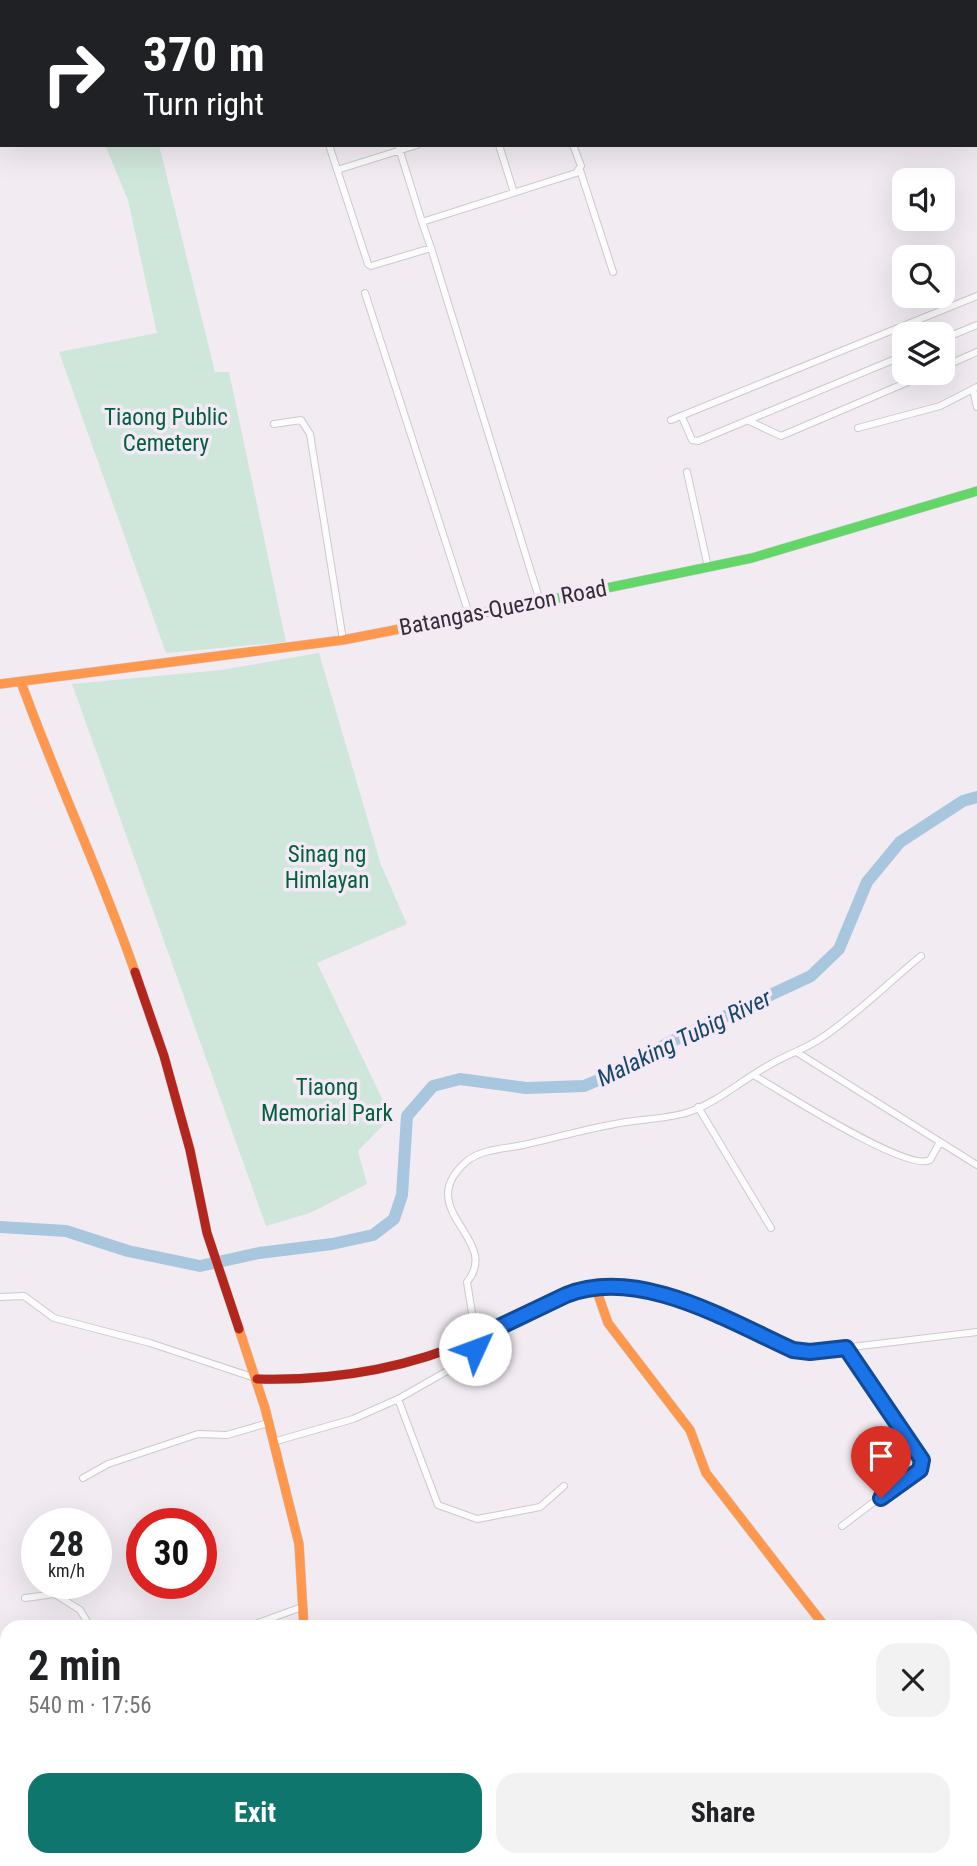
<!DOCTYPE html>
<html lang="en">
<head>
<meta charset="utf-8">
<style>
  :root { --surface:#fff; --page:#f2f2f2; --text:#202124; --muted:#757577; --accent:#0f766e }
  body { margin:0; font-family:"Roboto Condensed",sans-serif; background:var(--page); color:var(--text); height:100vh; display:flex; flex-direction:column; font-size:26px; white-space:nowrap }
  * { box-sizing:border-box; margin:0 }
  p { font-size:23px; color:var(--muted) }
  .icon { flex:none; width:38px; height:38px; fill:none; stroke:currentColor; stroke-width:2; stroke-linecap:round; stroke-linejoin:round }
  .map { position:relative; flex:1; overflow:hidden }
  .sheet { position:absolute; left:0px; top:1620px; width:978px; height:247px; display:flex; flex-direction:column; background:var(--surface); border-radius:21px 21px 0 0; box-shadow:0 7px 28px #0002 }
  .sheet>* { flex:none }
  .top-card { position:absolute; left:0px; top:0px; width:978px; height:147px; box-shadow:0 7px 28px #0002; background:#202124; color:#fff; overflow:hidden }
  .buttons { position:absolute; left:892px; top:168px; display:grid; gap:14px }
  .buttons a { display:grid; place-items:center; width:63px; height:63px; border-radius:14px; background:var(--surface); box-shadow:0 7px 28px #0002; font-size:35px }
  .speed { position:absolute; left:21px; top:1508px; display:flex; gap:14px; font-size:35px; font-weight:700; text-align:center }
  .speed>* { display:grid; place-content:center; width:91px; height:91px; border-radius:50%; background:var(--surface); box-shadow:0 7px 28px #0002; line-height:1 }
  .speed small { font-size:18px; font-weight:400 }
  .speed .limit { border:10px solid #d22; background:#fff; color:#111 }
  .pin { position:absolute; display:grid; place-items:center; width:60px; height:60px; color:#fff; margin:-72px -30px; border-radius:50% 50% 50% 0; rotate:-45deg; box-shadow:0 0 7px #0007 }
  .pin .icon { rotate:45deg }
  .me { position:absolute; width:77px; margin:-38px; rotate:47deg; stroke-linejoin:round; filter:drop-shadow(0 0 5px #0008) }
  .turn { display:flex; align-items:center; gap:24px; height:147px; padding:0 28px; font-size:32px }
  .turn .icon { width:91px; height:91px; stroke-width:2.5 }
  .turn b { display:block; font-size:49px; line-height:60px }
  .round { display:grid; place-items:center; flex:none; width:74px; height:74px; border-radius:21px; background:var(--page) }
  .head { display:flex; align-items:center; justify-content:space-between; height:119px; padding:0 28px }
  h1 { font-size:42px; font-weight:700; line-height:52px }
  .button { display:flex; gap:14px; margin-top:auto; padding:14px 28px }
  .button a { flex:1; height:80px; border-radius:21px; background:var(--accent); color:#fff; font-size:28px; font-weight:700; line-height:80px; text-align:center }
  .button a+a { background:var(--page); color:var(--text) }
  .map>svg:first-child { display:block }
  .green { fill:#cfe6db }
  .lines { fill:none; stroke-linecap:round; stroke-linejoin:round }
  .river { stroke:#a9c6df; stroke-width:12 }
  .street-casing { stroke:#cdc9cd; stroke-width:8 }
  .fast-casing { stroke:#cdc9cd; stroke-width:10 }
  .slow-casing { stroke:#cdc9cd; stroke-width:10 }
  .jam-casing { stroke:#cdc9cd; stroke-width:10 }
  .street { stroke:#fdfcfd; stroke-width:6 }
  .fast { stroke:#63d668; stroke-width:9 }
  .slow { stroke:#ff974d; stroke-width:9 }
  .jam { stroke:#b3261e; stroke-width:9 }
  .route-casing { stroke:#114b97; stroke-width:18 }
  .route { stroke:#1a73e8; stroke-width:12 }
  .labels { text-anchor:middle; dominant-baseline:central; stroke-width:7; stroke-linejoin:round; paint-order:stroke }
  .park-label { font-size:23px; fill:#00613e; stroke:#f4e9f5 }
  .street-label { font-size:23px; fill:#322e33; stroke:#f4e9f5 }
  .water-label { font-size:24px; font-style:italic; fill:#16486a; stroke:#f4e9f5 }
</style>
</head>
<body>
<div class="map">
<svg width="977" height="1866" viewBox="0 0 977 1866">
  <rect width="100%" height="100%" fill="#f2ecf2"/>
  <path class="green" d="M105,145H159L215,372H229L286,642L166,653L59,352L157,333L128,200Z
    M319,653L381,865L407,924L317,963L391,1117L358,1151L367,1184L310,1213L266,1226L72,684L221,670Z"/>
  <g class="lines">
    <path class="river" d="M0,1227L66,1231L128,1251L200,1266L259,1253L332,1244L373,1235L394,1219L402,1195L407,1116L433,1086L460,1079L526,1088L584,1086L632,1066L666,1044L811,976L839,949L867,882L900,842L963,801L977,797"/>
    <defs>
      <path id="street" d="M288,0L289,2
        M522,0L523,2
        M651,0V2
        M332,2L338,0
        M422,2L427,0
        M501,2L507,0
        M574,2L575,0
        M329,145L368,264L371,266L431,248L540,601
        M398,145L422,222
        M499,145L514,193
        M337,170L417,145
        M580,170L613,272
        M431,248L422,222L576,173L581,166L573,145
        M365,293L469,614
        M943,339L977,325
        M943,367L977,352
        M973,389L977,407
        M682,417L692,440L698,441L905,355
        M671,420L977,296
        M749,421L781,436L929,373
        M274,424L301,420L310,434L343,640
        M858,428L940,406L977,387
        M687,472L708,567
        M798,1053L977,1165
        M755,1076C781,1091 908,1173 930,1160L940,1142
        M698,1107L771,1228
        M595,1286C660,1279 734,1324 793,1350L810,1352L977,1332
        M0,1297L24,1296L54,1318L150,1343L255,1378
        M398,1399L438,1505L477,1519L488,1517L540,1507L564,1486
        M273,1442L353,1419L398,1399L470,1358L476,1338L467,1282C503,1239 410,1210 467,1161C482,1149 504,1149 523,1145C552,1139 581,1130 610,1125C636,1119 664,1120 689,1112C720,1101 743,1079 771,1064C788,1054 806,1049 823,1037C857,1014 888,983 921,956
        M83,1478L108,1464L198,1434L227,1435L268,1423
        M842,1526L923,1465L897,1421L846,1347
        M25,1598L55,1594L80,1610L91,1628
        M244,1628L302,1607
        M0,1761L7,1760
        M0,1825L7,1845
        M17,1860L33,1863L40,1860
        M75,1860L85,1866"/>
      <path id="fast" d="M544,601L752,558L977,491
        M357,1860L359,1866
        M964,1860L966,1866"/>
      <path id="slow" d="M21,682C56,780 101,873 135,972
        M0,684L343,640L544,601
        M567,1294L595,1286L608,1323L690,1430L706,1473L826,1628
        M239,1329L265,1408L299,1544L304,1628"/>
      <path id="jam" d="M135,972L164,1056L190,1150L207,1233L239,1329
        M257,1379C331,1381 405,1369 474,1339C506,1326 534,1307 567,1294"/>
    </defs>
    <use href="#street" class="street-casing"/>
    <use href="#fast" class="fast-casing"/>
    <use href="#slow" class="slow-casing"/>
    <use href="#jam" class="jam-casing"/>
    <use href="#street" class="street"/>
    <use href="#fast" class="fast"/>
    <use href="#slow" class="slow"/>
    <use href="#jam" class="jam"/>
  </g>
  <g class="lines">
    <defs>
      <path id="route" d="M475,1349L476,1338L566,1295C638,1266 727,1320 793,1350L810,1352L846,1348L922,1460L920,1470L881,1498"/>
    </defs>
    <use href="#route" class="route-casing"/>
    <use href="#route" class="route"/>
  </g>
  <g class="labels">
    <g class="park-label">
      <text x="166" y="417">Tiaong Public<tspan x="166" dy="26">Cemetery</tspan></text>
      <text x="327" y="854">Sinag ng<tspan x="327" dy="26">Himlayan</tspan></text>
      <text x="327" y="1087">Tiaong<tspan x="327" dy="26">Memorial Park</tspan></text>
    </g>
    <g class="street-label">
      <text transform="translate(503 608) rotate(-11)">Batangas-Quezon Road</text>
    </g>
    <g class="water-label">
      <text transform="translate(684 1038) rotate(-26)">Malaking Tubig River</text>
    </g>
  </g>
</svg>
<div class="buttons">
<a><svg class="icon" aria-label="sound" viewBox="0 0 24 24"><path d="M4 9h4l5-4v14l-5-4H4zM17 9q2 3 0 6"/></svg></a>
<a><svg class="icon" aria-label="search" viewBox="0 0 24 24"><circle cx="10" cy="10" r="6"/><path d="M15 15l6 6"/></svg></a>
<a><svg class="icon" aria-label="layers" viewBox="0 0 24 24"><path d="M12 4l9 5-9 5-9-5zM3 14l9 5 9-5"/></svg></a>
</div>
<div class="speed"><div>28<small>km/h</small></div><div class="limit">30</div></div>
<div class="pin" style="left:881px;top:1498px;background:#d93025"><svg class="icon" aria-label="arrive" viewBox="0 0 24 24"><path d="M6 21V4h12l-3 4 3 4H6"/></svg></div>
<svg class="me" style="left:475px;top:1349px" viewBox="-20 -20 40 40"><circle r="19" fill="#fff"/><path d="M0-13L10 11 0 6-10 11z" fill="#1a73e8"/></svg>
<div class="top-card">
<div class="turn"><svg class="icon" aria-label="right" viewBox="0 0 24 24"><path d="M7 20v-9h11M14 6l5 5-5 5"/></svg><div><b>370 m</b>Turn right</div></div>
</div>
<section class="sheet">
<div class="head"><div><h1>2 min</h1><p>540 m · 17:56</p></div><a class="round"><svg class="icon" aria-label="close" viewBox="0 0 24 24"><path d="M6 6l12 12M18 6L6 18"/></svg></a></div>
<div class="button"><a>Exit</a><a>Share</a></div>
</section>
</div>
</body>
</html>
